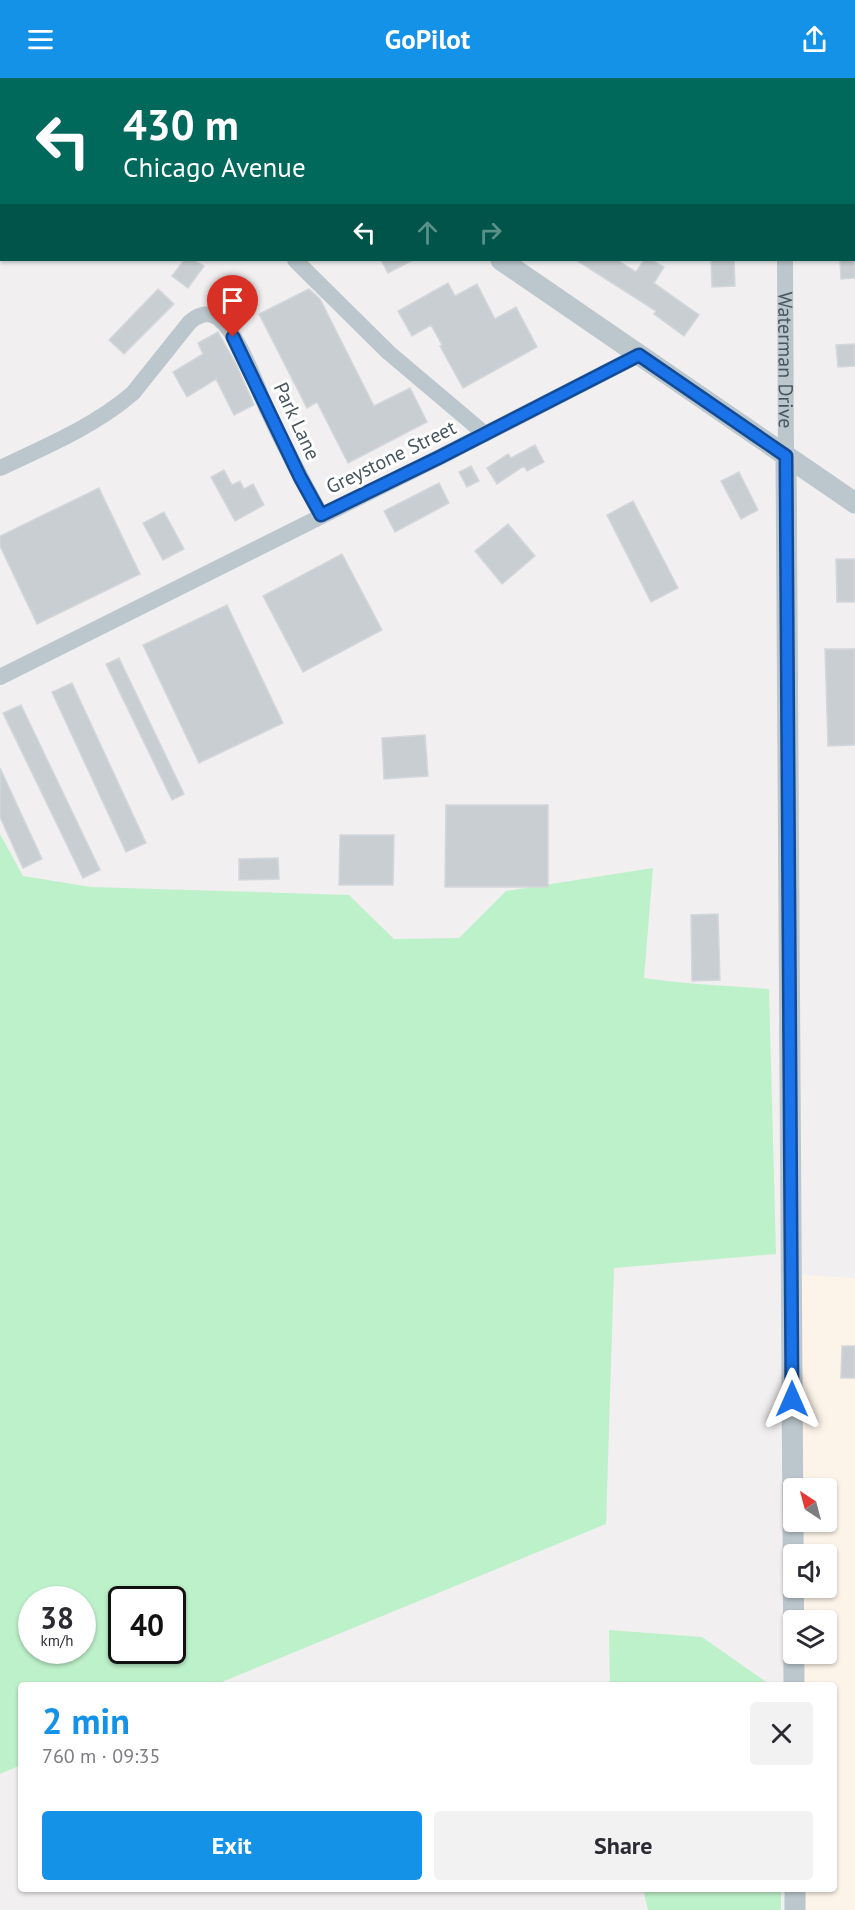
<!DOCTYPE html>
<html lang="en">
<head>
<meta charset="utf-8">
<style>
  :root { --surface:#fff; --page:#f2f2f3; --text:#2b2b33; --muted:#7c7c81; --accent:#1392e8 }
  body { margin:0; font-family:"PT Sans",sans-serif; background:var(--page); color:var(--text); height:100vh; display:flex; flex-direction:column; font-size:22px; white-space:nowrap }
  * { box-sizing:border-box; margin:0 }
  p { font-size:20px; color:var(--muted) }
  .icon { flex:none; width:33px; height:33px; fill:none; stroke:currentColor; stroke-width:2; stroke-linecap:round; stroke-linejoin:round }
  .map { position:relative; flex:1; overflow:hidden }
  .drawer { position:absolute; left:18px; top:1604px; width:819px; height:210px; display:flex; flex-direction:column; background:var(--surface); border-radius:6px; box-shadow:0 2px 4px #0004 }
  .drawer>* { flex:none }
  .top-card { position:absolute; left:0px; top:0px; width:855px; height:183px; box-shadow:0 2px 4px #0004; background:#00695c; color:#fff; overflow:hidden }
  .needle { width:39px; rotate:324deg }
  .controls { position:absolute; left:783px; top:1400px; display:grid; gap:12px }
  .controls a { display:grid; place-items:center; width:54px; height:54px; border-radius:6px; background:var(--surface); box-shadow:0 2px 4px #0004; font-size:30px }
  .speed { position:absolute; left:18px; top:1508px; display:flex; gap:12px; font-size:30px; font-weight:700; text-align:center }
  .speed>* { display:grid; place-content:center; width:78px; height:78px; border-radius:50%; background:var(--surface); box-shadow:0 2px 4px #0004; line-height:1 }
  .speed small { font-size:15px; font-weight:400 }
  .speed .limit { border:3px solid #111; border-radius:9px; background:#fff; color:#111 }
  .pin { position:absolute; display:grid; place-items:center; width:51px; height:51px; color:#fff; margin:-62px -26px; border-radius:50% 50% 50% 0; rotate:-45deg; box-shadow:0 0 6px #0007 }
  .pin .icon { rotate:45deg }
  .me { position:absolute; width:66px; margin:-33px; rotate:0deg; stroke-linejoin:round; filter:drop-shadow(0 0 4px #0008) }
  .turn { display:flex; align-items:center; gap:21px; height:126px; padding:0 24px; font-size:27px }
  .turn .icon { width:78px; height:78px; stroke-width:2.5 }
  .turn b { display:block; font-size:42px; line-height:51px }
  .lanes { display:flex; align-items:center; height:57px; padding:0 24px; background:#0003; justify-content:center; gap:30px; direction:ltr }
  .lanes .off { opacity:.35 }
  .round { display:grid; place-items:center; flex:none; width:63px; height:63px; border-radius:6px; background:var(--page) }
  .overview { display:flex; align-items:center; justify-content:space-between; height:102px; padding:0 24px }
  h1 { font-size:36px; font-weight:800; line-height:45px; color:var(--accent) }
  .button { display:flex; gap:12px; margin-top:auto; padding:12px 24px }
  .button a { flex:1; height:69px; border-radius:6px; background:var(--accent); color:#fff; font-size:24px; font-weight:800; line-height:69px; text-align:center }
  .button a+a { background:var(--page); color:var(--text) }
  header { display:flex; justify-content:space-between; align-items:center; height:78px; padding:0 24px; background:var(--accent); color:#fff; font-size:27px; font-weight:800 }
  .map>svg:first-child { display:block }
  .commercial { fill:#fdf4e9 }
  .green { fill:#bdf1c9; fill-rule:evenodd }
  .building { fill:#c9ced2; stroke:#d3d7db; stroke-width:1.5 }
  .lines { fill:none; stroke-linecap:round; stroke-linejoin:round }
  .minor { stroke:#bbc7cd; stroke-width:16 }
  .tertiary { stroke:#bbc7cd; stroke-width:21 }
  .route-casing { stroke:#114b97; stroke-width:15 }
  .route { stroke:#1a73e8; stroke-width:10 }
  .labels { text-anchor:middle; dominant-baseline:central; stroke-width:6; stroke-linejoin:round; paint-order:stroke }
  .street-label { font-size:20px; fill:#47565e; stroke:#fff }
</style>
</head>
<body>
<header><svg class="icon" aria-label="menu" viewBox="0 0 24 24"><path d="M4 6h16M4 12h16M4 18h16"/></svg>GoPilot<svg class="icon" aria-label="share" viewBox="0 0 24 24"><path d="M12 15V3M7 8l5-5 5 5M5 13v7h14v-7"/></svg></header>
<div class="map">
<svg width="855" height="1832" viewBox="0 0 855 1832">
  <rect width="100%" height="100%" fill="#f2eff0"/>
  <path class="commercial" d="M801,1197L855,1200V1832H806V1811L834,1810V1606H804V1575H826V1542H804L803,1509H826V1476H803V1443H826V1410H803Z"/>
  <path class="green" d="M0,756L23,798L91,809L349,817L394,861L459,860L506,813L653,790L644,900C686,906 728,908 769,911L776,1176L614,1190L606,1446L217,1606H21V1687L0,1696ZM32,1521H82V1572H32ZM122,1521H172V1572H122Z
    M609,1552L702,1559L769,1606H610Z
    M643,1811H781V1832H648Z"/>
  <path class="building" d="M184,182H194L204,188L188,210L172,198Z
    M381,182H413L388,195Z
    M576,182H617L636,194L644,182H652L664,189L654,205L699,237L684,258L654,236L656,233Z
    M711,182H734L735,208L712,209Z
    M840,182H855V200L841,201Z
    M448,205L455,218L477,206L495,241L516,229L537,269L463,310L440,268L442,267L431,247L412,258L398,233Z
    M158,211L174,226L124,276L109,262Z
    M309,211L320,221L374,328L410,310L427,344L348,385L317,324L307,330L259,236Z
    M218,254L236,286L254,327L234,337L216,301L187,319L173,294L203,276L198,265Z
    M855,266V288L838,289L836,267Z
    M535,367L544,384L527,393L524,388L497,406L487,390L508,376L511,380Z
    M471,388L479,403L467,409L459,394Z
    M224,392L232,407L240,403L244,411L253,406L264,427L235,443L211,399Z
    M739,394L758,432L741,441L721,403Z
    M439,405L449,425L395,454L384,433Z
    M99,410L140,496L37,546L0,468V458Z
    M633,423L678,510L651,524L607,437Z
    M164,434L184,471L163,482L143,445Z
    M508,446L535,478L502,506L475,473Z
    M342,476L382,552L303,594L263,518Z
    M836,481H855V524H837Z
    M227,527L283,645L199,685L143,567Z
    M825,571H855V667L828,668Z
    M119,580L184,716L172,722L106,586Z
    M72,605L146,765L126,774L52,614Z
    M21,627L100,792L83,800L3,635Z
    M425,657L428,698L384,701L382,660Z
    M0,690L42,781L23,790L0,739Z
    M446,727H548V809H445Z
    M340,757H394L393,807H339Z
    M278,780L279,801L239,802V781Z
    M718,836L720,902L692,903L691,837Z
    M842,1268H855V1300H841Z"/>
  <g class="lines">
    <g class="minor">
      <path d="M783,0V2"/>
      <path d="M0,80L2,81"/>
      <path d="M295,182L388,274L485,356"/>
      <path id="s1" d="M785,182L786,378"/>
      <path d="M0,390C45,369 95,348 133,315L189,245C196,238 208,232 218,240C239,256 255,304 266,329C283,366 302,402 321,437"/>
      <path d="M0,599L440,379L639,277"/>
    </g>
    <path class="tertiary" d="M233,0L235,2
      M501,182L855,425
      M786,378L794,1606
      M795,1810V1832"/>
  </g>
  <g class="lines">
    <defs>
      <path id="route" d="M233,259L300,399L321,437L440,379L639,277L786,378L792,1321"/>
    </defs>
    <use href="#route" class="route-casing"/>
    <use href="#route" class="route"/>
  </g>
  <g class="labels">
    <g class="street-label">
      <text stroke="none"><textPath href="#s1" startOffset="100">Waterman Drive</textPath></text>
      <text transform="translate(297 343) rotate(65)">Park Lane</text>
      <text transform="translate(391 379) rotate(-26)">Greystone Street</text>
    </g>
  </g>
</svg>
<div class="controls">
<a><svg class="needle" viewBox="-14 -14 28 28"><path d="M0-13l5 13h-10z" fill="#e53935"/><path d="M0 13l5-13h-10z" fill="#7c7c81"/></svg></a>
<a><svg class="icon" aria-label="sound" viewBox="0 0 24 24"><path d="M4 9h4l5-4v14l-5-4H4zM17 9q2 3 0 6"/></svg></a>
<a><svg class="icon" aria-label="layers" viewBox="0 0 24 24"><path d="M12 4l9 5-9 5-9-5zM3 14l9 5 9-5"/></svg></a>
</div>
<div class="speed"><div>38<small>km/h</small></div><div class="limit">40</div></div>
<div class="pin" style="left:233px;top:259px;background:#d93025"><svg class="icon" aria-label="arrive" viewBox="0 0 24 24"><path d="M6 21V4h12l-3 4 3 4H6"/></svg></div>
<svg class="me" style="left:792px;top:1321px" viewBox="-20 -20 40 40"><path d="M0-17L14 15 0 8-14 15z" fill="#1a73e8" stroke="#fff" stroke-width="4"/></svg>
<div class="top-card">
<div class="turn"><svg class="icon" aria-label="left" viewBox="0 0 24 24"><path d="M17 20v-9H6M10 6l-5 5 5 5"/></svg><div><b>430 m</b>Chicago Avenue</div></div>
<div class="lanes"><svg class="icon" aria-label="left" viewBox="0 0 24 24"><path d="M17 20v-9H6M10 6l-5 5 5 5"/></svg><svg class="icon off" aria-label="ahead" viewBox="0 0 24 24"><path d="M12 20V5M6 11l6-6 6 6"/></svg><svg class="icon off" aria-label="right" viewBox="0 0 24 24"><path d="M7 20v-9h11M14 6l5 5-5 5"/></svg></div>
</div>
<section class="drawer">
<div class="overview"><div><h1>2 min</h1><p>760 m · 09:35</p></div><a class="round"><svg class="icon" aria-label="close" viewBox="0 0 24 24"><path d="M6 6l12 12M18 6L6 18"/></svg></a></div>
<div class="button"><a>Exit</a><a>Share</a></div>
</section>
</div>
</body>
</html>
